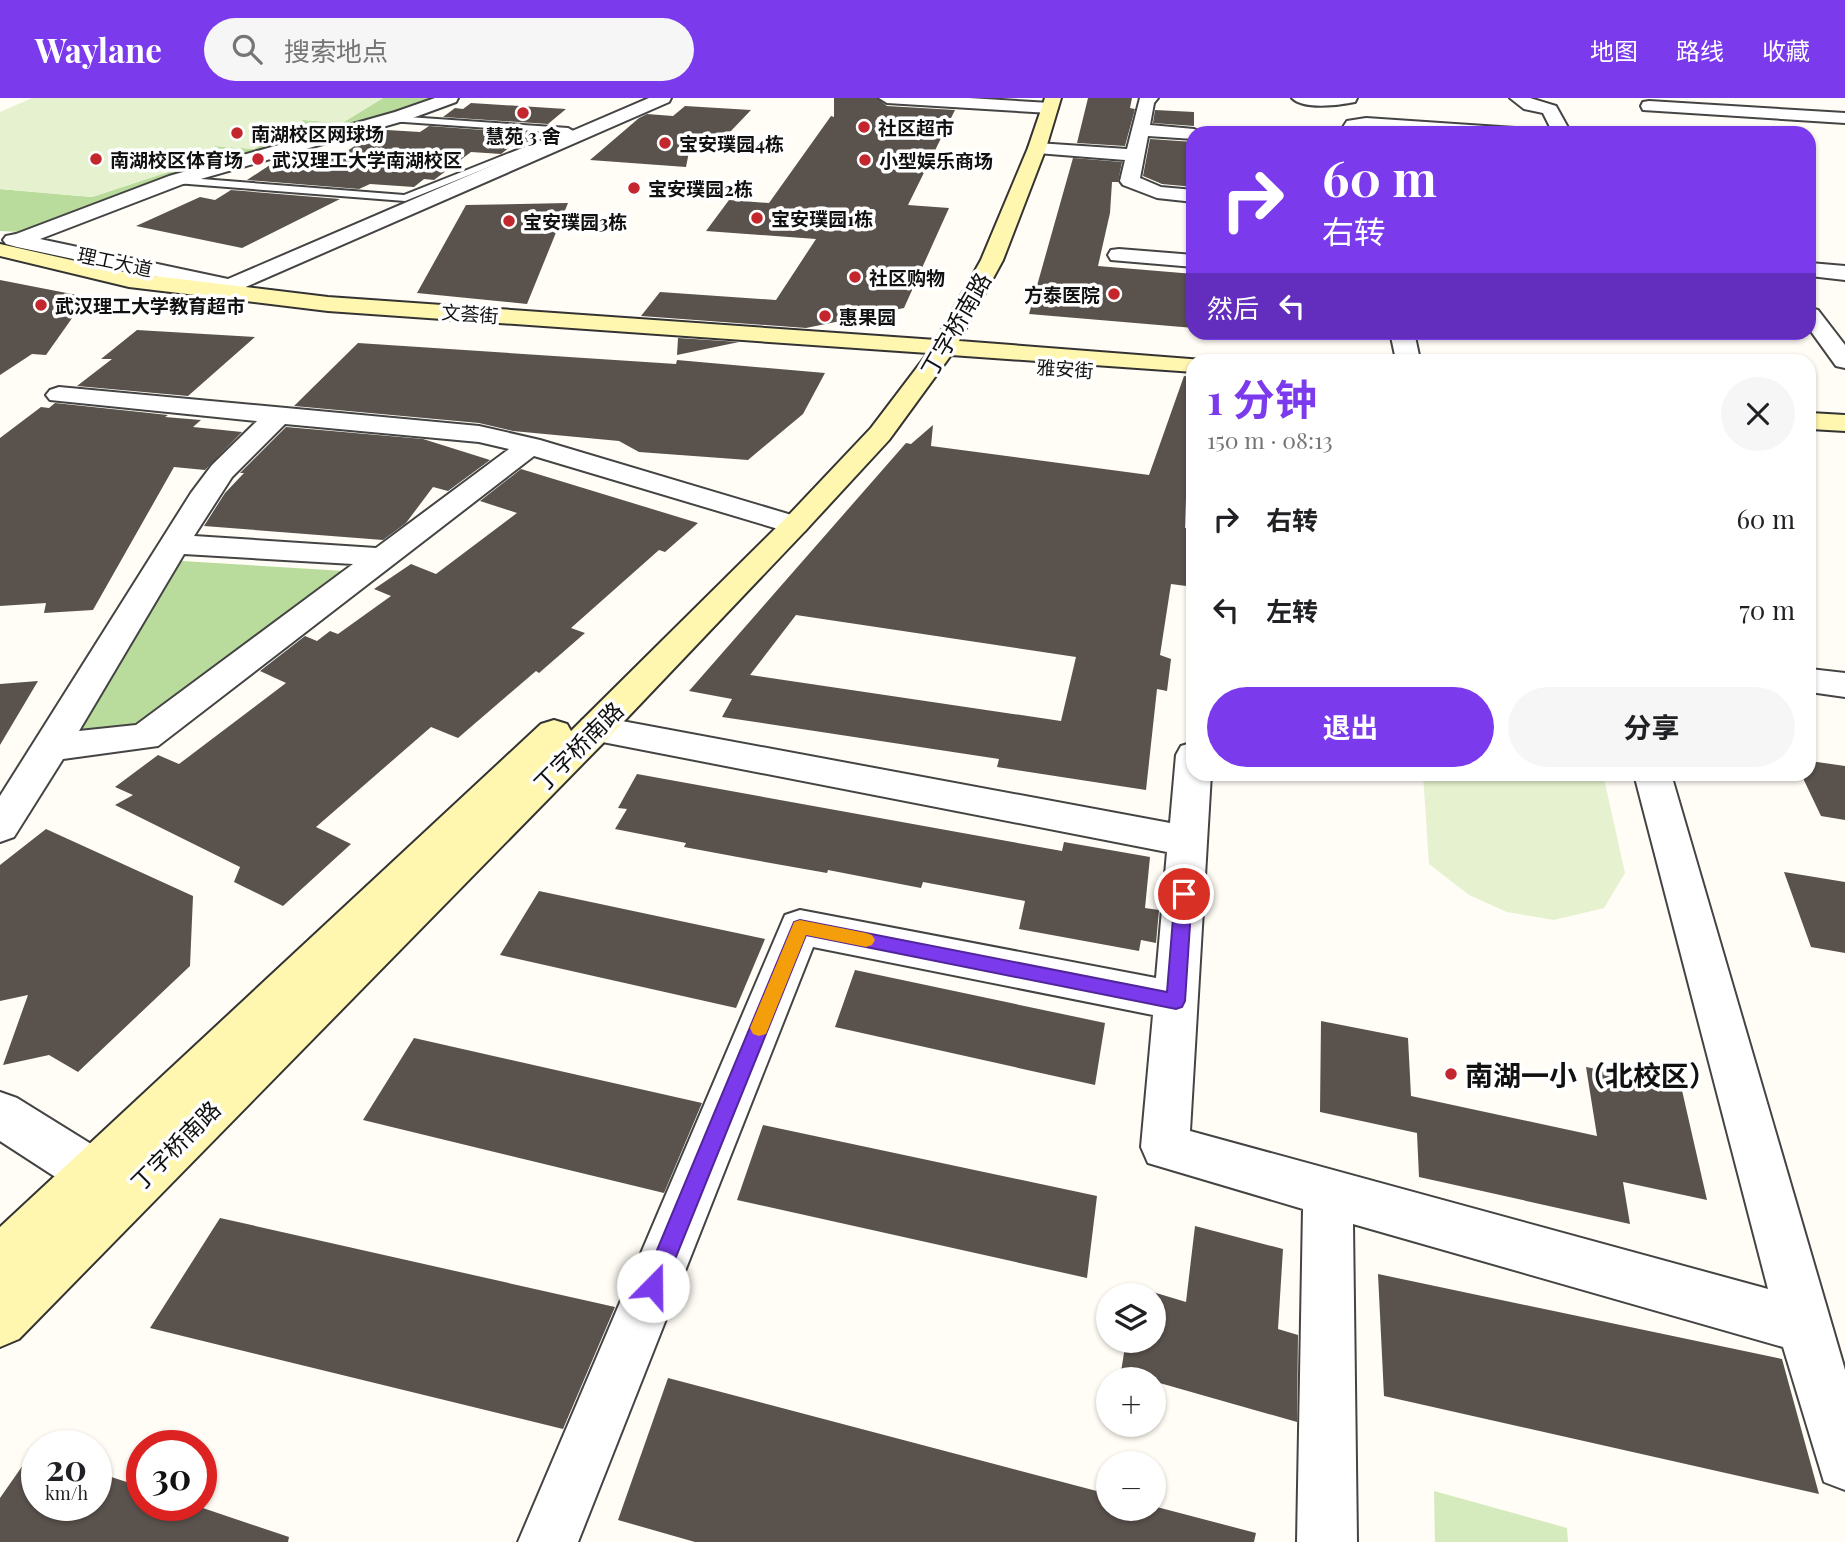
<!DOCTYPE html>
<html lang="zh">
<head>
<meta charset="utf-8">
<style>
  :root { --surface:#fff; --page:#f6f6f6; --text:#202124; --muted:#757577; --accent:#7c3aed }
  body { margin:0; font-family:"Playfair Display","Noto Sans SC",serif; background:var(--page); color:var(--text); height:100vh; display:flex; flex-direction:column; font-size:26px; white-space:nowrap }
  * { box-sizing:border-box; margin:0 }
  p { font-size:23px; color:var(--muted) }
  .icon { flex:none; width:38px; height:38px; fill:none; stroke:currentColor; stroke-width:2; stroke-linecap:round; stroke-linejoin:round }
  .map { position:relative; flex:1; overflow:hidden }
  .drawer { position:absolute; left:1186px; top:256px; width:630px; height:427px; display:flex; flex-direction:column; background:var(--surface); border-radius:21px; box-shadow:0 2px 5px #0004 }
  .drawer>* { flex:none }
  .banner { position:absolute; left:1186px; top:28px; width:630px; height:214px; border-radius:21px; box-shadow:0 2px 5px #0004; background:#7c3aed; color:#fff; overflow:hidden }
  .controls { position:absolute; left:1096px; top:1185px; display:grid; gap:14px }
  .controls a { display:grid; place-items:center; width:70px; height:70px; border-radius:50%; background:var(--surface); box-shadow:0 2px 5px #0004; font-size:35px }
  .speed { position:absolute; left:21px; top:1332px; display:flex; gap:14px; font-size:35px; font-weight:700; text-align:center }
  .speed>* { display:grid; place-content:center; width:91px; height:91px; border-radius:50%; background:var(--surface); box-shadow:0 2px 5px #0004; line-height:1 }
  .speed small { font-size:18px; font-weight:400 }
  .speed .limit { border:10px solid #d22; background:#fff; color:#111 }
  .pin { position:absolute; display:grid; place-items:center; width:60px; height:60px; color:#fff; margin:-30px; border:4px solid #fff; border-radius:50%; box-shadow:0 2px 7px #0007 }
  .me { position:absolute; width:77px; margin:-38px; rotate:22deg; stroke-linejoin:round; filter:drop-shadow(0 0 5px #0008) }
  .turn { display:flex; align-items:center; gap:24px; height:147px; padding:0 21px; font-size:32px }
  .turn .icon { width:91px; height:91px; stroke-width:2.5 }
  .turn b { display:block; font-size:49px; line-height:60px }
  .then { display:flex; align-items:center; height:66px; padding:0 21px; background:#0003; gap:14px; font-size:26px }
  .round { display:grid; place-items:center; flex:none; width:74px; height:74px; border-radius:37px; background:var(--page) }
  .summary { display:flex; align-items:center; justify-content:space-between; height:119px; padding:0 21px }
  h1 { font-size:42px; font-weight:700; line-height:52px; color:var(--accent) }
  .primary-button { display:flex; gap:14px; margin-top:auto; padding:14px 21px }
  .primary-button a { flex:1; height:80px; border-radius:42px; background:var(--accent); color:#fff; font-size:28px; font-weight:700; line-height:80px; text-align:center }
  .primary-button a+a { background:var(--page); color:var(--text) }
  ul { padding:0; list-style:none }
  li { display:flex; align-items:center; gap:21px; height:91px; padding:0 21px }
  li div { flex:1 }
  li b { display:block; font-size:26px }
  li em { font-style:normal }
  header { display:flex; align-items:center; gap:42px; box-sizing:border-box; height:98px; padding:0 35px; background:var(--accent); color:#fff }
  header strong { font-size:33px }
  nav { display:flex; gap:38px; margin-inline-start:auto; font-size:24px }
  .search { width:490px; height:63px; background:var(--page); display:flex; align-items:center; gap:18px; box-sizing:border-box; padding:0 24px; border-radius:38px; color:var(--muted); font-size:26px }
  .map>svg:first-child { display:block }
  .green { fill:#d5ebbd }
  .forest { fill:#b9dc9c }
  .pitch { fill:#e6f2cf }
  .building { fill:#5a524d; fill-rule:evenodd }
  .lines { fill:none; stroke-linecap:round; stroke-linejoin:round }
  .lane-casing { stroke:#444; stroke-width:4 }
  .street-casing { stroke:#444; stroke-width:4 }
  .secondary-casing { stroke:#333; stroke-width:4 }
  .lane { fill:#fff; fill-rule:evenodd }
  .street { fill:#fff; fill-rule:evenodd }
  .secondary { fill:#fff6b0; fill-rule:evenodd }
  .route { fill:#7c3aed; stroke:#51269a; stroke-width:2 }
  .slow { fill:#f59e0b }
  .poi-dot { fill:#c4262e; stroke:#fff; stroke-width:2.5 }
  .labels { text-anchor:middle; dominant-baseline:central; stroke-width:7; stroke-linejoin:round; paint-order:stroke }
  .far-poi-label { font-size:19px; font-weight:bold; fill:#111; stroke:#fff; text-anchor:start }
  .far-street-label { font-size:19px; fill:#111; stroke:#fff }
  .street-label { font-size:23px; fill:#111; stroke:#fff }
  .near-poi-label { font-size:28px; font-weight:bold; fill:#111; stroke:#fff; text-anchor:start }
</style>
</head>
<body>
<header>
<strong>Waylane</strong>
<div class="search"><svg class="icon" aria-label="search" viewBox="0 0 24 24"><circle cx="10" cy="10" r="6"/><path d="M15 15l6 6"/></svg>搜索地点</div>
<nav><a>地图</a><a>路线</a><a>收藏</a></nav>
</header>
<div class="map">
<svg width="1845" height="1444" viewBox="0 0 1845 1444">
  <rect width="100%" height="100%" fill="#fffdf5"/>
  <path class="green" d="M1434,1393L1567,1430L1568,1444H1435Z"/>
  <path class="forest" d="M383,0H436L394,15L192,72L21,134L0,133V91L92,99L171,73L215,48L254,51L303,22L342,25Z
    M166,462L361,474L145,639L52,649Z"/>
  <path class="pitch" d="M32,0H383L342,25L303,22L254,51L214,48L171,73L92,99L0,91V14Z
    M1423,676H1603L1625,775L1604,810L1554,822L1507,814L1469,797L1429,766Z"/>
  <path class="building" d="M834,0H877L887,8L955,12L908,107L949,110L904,210L806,230L641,218L660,194L776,202L816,141L706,133L729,102L769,105L831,18L834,19Z
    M1088,0H1132L1130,10L1135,11L1125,48L1077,45Z
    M471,5L566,11L548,26L443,19L455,10L463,11Z
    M685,8L751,12L709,56L689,54L686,69L590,62L639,20L647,16L673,18Z
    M1155,12L1194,14V28L1153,25Z
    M429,28L537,36L524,47L510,49L501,56L471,54L434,82L424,81L414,89L370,86L359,91L247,82L279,61L288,62L298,56L338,59L370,38H378L387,32L420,34Z
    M1150,41L1194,44V89L1162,86L1143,78Z
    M1073,60L1122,64L1118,84H1112L1110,115L1098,168L1194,176V230L1029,216Z
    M231,92L340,101L242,150L136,128L200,99L215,102Z
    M568,105L527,206L417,195L466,107Z
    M0,182L87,199L46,257L32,256L0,277Z
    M137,232L255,239L188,298L77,288L112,261H101Z
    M678,240L739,244L677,257Z
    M358,245L676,266L677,262L825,275L803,316L748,362L639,354L619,343L513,333L479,325L294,308Z
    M1184,278L1190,279L1185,430L1194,431V489L1171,486L1160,557L1171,561L1167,593L1157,591L1146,692L997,669L999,661L722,619L732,601L689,593L906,345L911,346L933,327L931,348L1149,377ZM796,517L1076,559L1061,623L750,577Z
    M55,305L168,317L165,319L201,322L193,329L242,334L205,372L174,369L93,512L44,515L46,505L0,508V340L41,309L49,310Z
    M286,329L423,341L490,362L448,393L433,389L406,425L383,442L204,428L225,395L244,375H240Z
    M521,371L698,425L665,454L659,452L571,530L585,535L539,575L536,573L458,640L431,629L316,729L351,746L283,808L234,784L240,769L115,707L133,697L115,689L158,657L179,666L286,585L260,573L305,538L317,543L330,533L338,536L391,498L374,491L411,466L436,476L517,415L480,403Z
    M38,583L0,647V586Z
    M1810,663L1845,668V722L1821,718L1801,676H1810Z
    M637,676L1062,753L1064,744L1150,759L1145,810L1159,812L1156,845L1141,842L1139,853L1019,831L1025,803L923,784L921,790L828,772L827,775L743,760L684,749L686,745L615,731L627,711L618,710Z
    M46,731L193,798L190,868L78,974L49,957L3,967L28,897L0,903V767Z
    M1784,774L1845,784V855L1811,849Z
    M539,793L765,841L736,910L500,857Z
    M855,872L1105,925L1095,987L835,929Z
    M1321,923L1408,940L1411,998L1597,1038L1586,969L1681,988L1707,1102L1623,1084L1630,1126L1419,1079L1417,1035L1320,1014Z
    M414,940L702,1005L664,1095L363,1022Z
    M763,1027L1097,1098L1087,1180L737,1102Z
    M220,1120L615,1209L563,1331L150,1230Z
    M1195,1128L1283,1151L1278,1231L1298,1237L1297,1324L1121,1274L1126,1242H1153V1197H1132L1133,1188L1186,1204Z
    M1378,1176L1782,1261L1819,1396L1384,1298Z
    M668,1280L1108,1396V1410H1153V1408L1256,1435L1254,1444H695L618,1422Z
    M37,1347V1407H96V1374L142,1389V1407H194L289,1439L288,1444H0V1400Z"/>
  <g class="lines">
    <defs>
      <path id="lane" d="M393,18L568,30L575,34L405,103L176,85L171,82L176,79L404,97L560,35L390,23Z"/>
      <path id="street" d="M435,0H458L456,4L407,22L183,86L40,141L228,181L649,0H671L669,4L218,201L210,199L207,194L209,190L17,149L6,146L3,142L6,138L16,136L169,78L395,14Z
        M879,0H969L1050,5L1058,10L1050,15L887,5Z
        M1140,0H1158L1154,5L1150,27L1194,31L1202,35H1194V41L1148,38L1140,80L1161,89L1194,92V104L1157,100L1123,87L1120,83L1125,62L1037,55L1028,50L1037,45L1127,51Z
        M1292,0H1357L1355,4C1339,7 1304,12 1292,0Z
        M1510,0H1530L1556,8L1571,35H1553L1543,15L1524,11Z
        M1649,3L1845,15V25L1643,12L1641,8L1643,4Z
        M1366,20L1515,30L1524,35H1437L1366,30L1359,31L1357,35H1339L1347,23Z
        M1119,151L1194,157V169L1111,162L1108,157L1111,152Z
        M1810,165L1845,168V182L1810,178Z
        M1810,210L1818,212L1845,247V270L1836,268L1810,232Z
        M1390,234H1414L1420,262H1396Z
        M59,289L479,328L540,342L805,421L810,427L805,433L795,436L785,433L534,358L158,648L63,661L14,739L0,744V698L191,395L212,367L257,323L50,302L46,297L50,292ZM285,326L479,344L509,351L376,450L194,438L232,379ZM184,456L353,466L136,627L79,633Z
        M1810,571L1845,575V599L1810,594Z
        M595,618L1170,725L1176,657L1181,648L1194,644V676H1211L1190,1033L1768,1191L1634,676H1671L1845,1272V1392L1824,1384L1783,1249L1353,1126L1357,1444H1297L1303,1111L1148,1065L1141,1049L1153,917L813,849L578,1444H518L785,817L800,812L1156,880L1167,754L582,640L577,631L582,622Z
        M0,994L17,1000L133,1072L140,1089L133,1106L115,1113L97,1106L0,1043Z"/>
      <path id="secondary" d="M1045,0H1061L1046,50L1003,162L959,243L1203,262H1194V274L951,257L889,342L805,433L608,640L19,1241L0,1249V1129L541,626L554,622L567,626L571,633L785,421L871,330L928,255L328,213L129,189L0,158V146L129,175L328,199L936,242L981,162L1028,50Z
        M1810,315L1845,317V333L1810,331Z"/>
    </defs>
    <use href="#lane" class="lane-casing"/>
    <use href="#street" class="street-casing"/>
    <use href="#secondary" class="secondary-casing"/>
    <use href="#lane" class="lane"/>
    <use href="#street" class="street"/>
    <use href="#secondary" class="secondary"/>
  </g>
  <path class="route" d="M1184,790L1189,791L1192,796L1185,903L1182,909L1176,911L806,837L661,1196L653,1199L645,1196L642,1188L794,824L800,822L1167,894L1175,796L1178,791Z"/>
  <path class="slow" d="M800,822L866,835L872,837L875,842L872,847L866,849L806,837L766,936L759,938L753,936L750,930L792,829L794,824Z"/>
  <g class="poi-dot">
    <circle cx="523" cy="15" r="7"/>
    <circle cx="864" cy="29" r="7"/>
    <circle cx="237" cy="35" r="7"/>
    <circle cx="665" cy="45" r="7"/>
    <circle cx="96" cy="61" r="7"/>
    <circle cx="258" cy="61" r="7"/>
    <circle cx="865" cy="62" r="7"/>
    <circle cx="634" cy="90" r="7"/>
    <circle cx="757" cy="120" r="7"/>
    <circle cx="509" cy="123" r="7"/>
    <circle cx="855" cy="179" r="7"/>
    <circle cx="1114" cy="196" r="7"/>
    <circle cx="41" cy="207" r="7"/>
    <circle cx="825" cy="218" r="7"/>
    <circle cx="1451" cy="976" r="7"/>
  </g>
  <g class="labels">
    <g class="far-poi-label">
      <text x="878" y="29">社区超市</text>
      <text x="251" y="35">南湖校区网球场</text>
      <text x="523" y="37" text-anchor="middle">慧苑 3 舍</text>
      <text x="679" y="45">宝安璞园4栋</text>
      <text x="110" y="61">南湖校区体育场</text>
      <text x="272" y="61">武汉理工大学南湖校区</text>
      <text x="879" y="62">小型娱乐商场</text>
      <text x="648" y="90">宝安璞园2栋</text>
      <text x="771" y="120">宝安璞园1栋</text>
      <text x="523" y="123">宝安璞园3栋</text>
      <text x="869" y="179">社区购物</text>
      <text x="1100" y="196" text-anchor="end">方泰医院</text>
      <text x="55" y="207">武汉理工大学教育超市</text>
      <text x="839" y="218">惠果园</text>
    </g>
    <g class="far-street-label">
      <text transform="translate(115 163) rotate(12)">理工大道</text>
      <text transform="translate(470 215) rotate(4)">文荟街</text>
      <text transform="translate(1065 270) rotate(4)">雅安街</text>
    </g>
    <g class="street-label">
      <text transform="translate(955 226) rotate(-60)">丁字桥南路</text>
      <text transform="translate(578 648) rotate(-45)">丁字桥南路</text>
      <text transform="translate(175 1047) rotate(-45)">丁字桥南路</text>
    </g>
    <g class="near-poi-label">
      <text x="1465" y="976">南湖一小（北校区）</text>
    </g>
  </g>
</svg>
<div class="controls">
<a><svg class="icon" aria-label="layers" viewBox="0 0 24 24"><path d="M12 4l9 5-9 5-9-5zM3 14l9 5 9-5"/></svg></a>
<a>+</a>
<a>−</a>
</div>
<div class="speed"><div>20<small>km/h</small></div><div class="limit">30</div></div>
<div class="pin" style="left:1184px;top:796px;background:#d93025"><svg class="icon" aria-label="arrive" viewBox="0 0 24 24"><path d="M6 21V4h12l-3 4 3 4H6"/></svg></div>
<svg class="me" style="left:653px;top:1188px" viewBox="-20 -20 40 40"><circle r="19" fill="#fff"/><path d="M0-13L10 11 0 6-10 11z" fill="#7c3aed"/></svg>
<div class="banner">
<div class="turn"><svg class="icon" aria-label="right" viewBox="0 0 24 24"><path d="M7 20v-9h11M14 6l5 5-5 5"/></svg><div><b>60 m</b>右转</div></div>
<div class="then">然后<svg class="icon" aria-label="left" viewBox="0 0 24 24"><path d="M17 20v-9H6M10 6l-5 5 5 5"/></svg></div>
</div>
<section class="drawer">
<div class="summary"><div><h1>1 分钟</h1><p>150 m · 08:13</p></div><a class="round"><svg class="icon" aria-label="close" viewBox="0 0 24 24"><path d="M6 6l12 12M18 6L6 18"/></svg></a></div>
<ul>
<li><svg class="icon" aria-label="right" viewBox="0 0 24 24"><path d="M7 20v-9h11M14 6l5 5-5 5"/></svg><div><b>右转</b></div><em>60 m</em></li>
<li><svg class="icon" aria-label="left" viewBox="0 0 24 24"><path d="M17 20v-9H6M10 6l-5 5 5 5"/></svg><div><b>左转</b></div><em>70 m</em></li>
</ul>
<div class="primary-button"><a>退出</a><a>分享</a></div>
</section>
</div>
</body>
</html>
